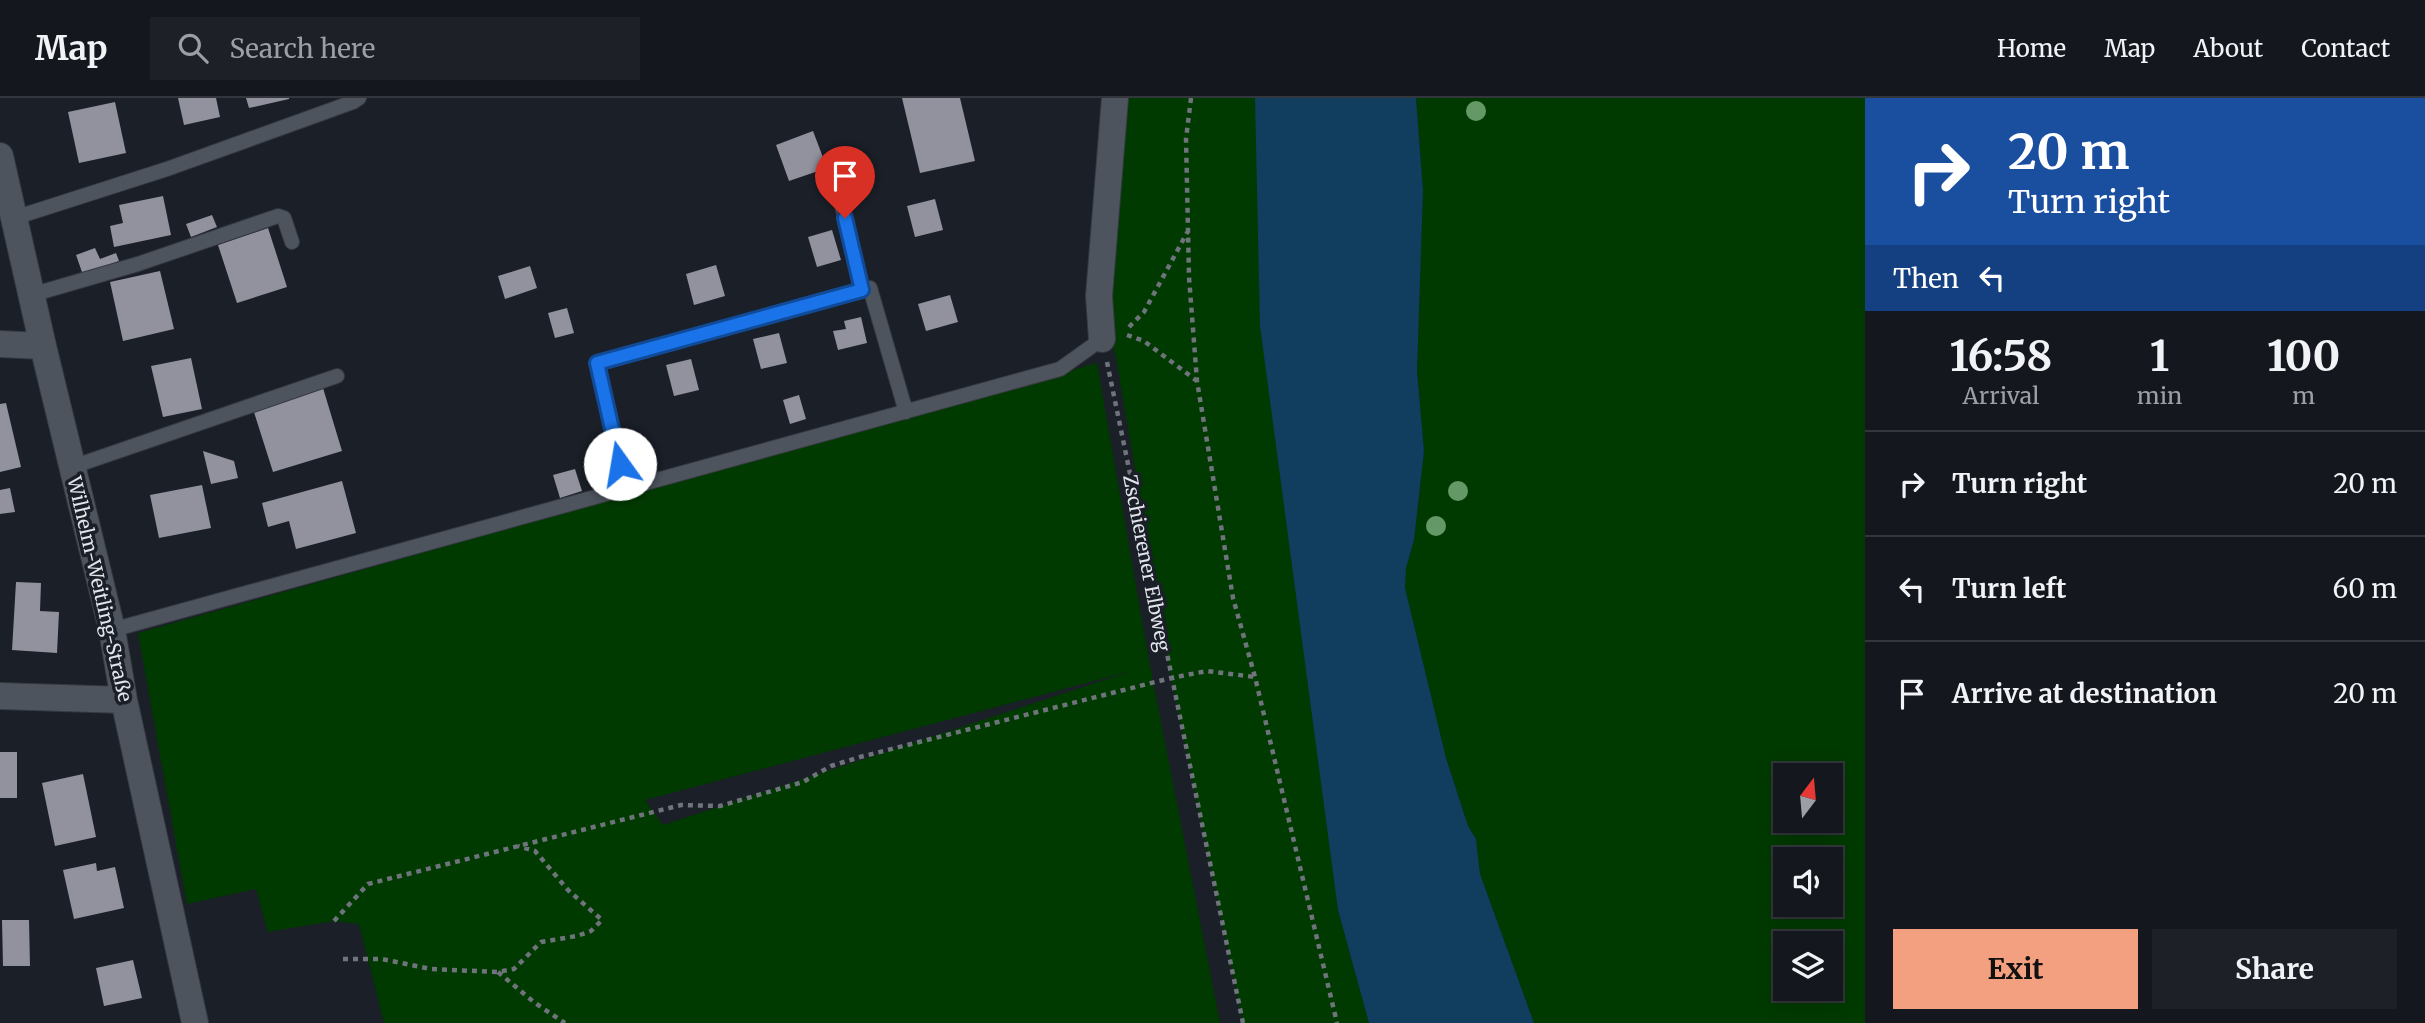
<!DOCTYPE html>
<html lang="en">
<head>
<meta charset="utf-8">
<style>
  :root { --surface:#14171e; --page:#1d2027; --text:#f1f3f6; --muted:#9d9fa4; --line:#33363c; --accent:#f2a07f }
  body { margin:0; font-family:Merriweather,serif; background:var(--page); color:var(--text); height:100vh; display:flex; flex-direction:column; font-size:26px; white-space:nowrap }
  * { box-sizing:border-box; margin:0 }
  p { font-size:23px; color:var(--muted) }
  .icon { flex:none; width:38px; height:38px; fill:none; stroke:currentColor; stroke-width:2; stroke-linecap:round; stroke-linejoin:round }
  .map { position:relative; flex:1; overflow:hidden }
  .panel { display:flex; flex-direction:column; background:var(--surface); width:560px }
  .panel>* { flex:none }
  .guide { background:#1a4fa0; color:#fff; overflow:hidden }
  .needle { width:46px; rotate:16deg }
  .tools { position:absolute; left:1773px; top:665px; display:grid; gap:14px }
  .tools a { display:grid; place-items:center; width:70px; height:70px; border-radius:0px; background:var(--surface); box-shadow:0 4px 18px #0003,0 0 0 2px var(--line); font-size:35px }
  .pin { position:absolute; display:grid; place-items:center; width:60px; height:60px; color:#fff; margin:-72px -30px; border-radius:50% 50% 50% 0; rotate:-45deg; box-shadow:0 0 7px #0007 }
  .pin .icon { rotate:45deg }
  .me { position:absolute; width:77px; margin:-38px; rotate:347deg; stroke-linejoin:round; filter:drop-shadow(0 0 5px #0008) }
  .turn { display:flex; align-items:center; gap:24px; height:147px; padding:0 28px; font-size:32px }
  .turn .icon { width:91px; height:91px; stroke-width:2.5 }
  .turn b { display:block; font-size:49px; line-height:60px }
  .then { display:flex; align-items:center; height:66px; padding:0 28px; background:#0003; gap:14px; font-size:26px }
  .eta { display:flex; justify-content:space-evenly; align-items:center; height:119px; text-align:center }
  .eta b { font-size:42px; font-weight:700; line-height:49px }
  .primary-button { display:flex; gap:14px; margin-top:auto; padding:14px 28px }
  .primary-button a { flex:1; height:80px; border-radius:0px; background:var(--accent); color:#111; font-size:28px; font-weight:700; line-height:80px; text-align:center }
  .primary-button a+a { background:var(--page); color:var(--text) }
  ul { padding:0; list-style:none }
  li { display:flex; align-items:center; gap:21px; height:105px; padding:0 28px; border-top:2px solid var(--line) }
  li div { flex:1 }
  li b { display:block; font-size:26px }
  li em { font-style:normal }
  header { display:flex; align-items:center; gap:42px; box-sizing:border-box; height:98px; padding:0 35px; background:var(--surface); border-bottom:2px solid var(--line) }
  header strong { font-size:33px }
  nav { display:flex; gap:38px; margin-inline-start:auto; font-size:24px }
  .search { width:490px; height:63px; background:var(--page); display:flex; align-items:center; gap:18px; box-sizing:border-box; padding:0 24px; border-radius:0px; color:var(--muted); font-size:26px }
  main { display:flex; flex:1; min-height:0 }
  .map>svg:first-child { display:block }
  .green { fill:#013a01; fill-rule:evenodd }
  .water { fill:#113d5f }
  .building { fill:#91929e }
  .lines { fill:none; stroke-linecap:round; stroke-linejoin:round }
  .lane-casing { stroke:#363940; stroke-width:16 }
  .street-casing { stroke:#363940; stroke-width:28 }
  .path { stroke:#6f737b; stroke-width:4.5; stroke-dasharray:5 5; stroke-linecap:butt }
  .lane { stroke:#4e545e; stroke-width:14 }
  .street { stroke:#4e545e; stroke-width:26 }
  .tree { fill:#649967 }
  .route-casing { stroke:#114b97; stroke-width:18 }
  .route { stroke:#1a73e8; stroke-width:12 }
  .labels { text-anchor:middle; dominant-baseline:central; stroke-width:7; stroke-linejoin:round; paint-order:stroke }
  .street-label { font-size:19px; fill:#e2e5eb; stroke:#1a1f28 }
</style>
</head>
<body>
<header>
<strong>Map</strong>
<div class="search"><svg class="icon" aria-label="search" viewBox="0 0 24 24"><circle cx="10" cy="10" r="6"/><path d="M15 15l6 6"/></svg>Search here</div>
<nav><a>Home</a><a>Map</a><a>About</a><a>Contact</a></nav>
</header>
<main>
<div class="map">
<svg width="1865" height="925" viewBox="0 0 1865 925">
  <rect width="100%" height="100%" fill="#1a1f28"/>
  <path class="green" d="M1116,0H1255L1338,812L1369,925H1243L1171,580L1116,260L1099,198Z
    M1416,0H1865V925H1534L1480,776L1476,741L1468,728L1446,660L1405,490L1406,470L1414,442L1424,353L1417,273L1423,93ZM1785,677H1830V723H1785ZM1785,761H1830V807H1785ZM1785,845H1830V891H1785Z
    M1097,265L1150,568L1220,925H384L359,826L334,823L268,834L256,791L187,806L138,535ZM1132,573L663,727L645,702Z"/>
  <path class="water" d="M1255,0H1416L1423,93L1417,273L1424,353L1414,442L1406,470L1405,490L1446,660L1468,728L1476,741L1480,776L1534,925H1369L1338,812L1260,228Z"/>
  <path class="building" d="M178,0H216L220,19L184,27Z
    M246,0H289V1L249,10Z
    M902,0H960L975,63L920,75Z
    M115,4L126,55L79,65L68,14Z
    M813,33L827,70L789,83L776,47Z
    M163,98L171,137L114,149L110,128L123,125L119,107Z
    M935,101L943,132L915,139L907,108Z
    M212,117L217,129L191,139L186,126Z
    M268,130L287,189L237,205L218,147Z
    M832,132L841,162L817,169L808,139Z
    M95,150L100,161L116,155L119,163L83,177L76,157Z
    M716,167L725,198L694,207L686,176Z
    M530,168L537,190L505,201L498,178Z
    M160,173L174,231L123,243L110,184Z
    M950,197L958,224L926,233L918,206Z
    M567,210L574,235L555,240L548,215Z
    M861,219L867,245L838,252L833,233L846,231L844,223Z
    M779,235L787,265L761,271L753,241Z
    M191,260L202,311L163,319L151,268Z
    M691,261L699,292L674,298L666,267Z
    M323,290L342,353L273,374L253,311Z
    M799,297L806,321L790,326L783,302Z
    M6,305L21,369L0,374V306Z
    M203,353L234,363L238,380L211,386Z
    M575,371L582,393L560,400L553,377Z
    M342,383L356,435L296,451L289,423L268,429L262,405Z
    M202,387L211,430L159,440L150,397Z
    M10,390L15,414L0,416V392Z
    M16,484L41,485L40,513L59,514L57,555L12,552Z
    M0,654H17V700H0Z
    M83,676L96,739L55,748L42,685Z
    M96,765L97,773L115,769L124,810L74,821L63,772Z
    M2,822H29L30,868H3Z
    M133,862L142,900L104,908L96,870Z"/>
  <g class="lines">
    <defs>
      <path id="lane" d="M839,95L862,192
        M14,120L167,71L353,4L359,0
        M31,197L138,166L278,118L284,120L292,144
        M72,369L337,278
        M625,391L597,265L870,190L906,314
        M112,532L1060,271L1102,241"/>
      <path id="street" d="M0,58L43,248L112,532L124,602L195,925
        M1102,241L1099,198L1115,0
        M0,246L43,248
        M0,598L124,602"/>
    </defs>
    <use href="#lane" class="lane-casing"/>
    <use href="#street" class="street-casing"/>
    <path class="path" d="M1191,0L1186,41L1189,179L1197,283L1233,500L1255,579L1337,925
      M1129,229L1144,214L1188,133
      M1127,237L1144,243L1197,283
      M1107,264L1243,925
      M334,823L368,786L681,707L720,708L803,684L831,668L860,659L1171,580L1207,573L1255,579
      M343,861H382L431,871L497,874L514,871L541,844L577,838L591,833L602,822L568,792L535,753L518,748
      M498,874L535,905L565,925"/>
    <use href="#lane" class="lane"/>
    <use href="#street" class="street"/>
  </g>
  <g class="tree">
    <circle cx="1476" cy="13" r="10"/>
    <circle cx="1458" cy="393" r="10"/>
    <circle cx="1436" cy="428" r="10"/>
  </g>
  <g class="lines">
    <defs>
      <path id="route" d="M620,366L597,265L862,192L845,120"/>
    </defs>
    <use href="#route" class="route-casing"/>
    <use href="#route" class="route"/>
  </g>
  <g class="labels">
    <g class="street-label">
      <text transform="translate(1147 465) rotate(79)">Zschierener Elbweg</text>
      <text transform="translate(100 491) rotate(77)">Wilhelm-Weitling-Straße</text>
    </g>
  </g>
</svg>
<div class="tools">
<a><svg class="needle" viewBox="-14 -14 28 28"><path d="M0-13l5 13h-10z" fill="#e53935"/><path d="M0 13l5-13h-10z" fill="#9d9fa4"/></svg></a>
<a><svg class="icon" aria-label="sound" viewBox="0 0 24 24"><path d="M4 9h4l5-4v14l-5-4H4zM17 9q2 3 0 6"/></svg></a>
<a><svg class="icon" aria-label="layers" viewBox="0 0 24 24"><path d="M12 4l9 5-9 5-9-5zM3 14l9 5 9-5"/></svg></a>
</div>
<div class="pin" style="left:845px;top:120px;background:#d93025"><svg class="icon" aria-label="arrive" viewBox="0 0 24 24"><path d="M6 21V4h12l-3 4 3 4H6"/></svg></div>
<svg class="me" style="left:620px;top:366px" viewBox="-20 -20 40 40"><circle r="19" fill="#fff"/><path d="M0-13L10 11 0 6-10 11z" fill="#1a73e8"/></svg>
</div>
<section class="panel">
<div class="guide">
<div class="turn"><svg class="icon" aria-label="right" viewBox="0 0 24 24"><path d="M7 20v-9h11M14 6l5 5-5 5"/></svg><div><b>20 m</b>Turn right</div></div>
<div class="then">Then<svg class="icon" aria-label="left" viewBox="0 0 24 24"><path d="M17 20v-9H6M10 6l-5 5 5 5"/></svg></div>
</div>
<div class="eta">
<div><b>16:58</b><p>Arrival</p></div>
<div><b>1</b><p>min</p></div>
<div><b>100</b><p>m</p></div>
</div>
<ul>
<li><svg class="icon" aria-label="right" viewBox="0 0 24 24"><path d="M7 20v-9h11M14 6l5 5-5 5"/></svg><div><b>Turn right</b></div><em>20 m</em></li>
<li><svg class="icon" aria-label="left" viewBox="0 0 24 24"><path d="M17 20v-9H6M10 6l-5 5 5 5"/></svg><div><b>Turn left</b></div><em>60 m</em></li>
<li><svg class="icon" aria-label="arrive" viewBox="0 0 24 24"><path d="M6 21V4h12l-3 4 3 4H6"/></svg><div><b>Arrive at destination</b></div><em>20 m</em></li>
</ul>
<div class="primary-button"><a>Exit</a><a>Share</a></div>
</section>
</main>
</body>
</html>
